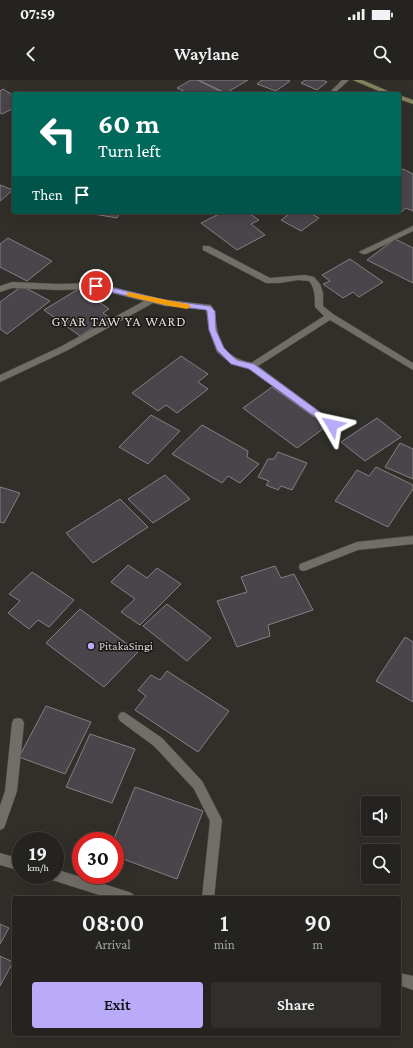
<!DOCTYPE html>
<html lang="en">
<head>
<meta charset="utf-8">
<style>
  :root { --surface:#25231f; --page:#312f2c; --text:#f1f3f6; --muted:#a3a4a4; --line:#42403d; --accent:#b9abf7 }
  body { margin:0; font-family:"Crimson Pro",serif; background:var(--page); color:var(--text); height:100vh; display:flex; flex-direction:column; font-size:15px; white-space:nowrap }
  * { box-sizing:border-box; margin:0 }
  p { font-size:13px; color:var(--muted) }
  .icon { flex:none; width:22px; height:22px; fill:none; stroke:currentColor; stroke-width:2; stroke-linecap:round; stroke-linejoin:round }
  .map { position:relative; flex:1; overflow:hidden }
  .panel { position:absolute; left:12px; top:816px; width:389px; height:140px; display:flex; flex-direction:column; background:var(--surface); border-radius:4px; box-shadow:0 4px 16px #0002,0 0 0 1px var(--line) }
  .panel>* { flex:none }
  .banner { position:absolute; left:12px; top:12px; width:389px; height:122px; border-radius:4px; box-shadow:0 4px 16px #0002,0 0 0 1px var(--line); background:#00695c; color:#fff; overflow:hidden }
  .fabs { position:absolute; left:361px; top:716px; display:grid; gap:8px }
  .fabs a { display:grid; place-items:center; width:40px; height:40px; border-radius:4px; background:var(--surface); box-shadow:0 4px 16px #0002,0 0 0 1px var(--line); font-size:20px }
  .speed { position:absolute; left:12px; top:752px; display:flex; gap:8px; font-size:20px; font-weight:700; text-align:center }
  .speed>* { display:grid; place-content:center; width:52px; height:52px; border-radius:50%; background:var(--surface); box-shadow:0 4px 16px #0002,0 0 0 1px var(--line); line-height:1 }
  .speed small { font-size:10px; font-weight:400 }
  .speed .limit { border:6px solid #d22; background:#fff; color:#111 }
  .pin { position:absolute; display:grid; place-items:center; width:34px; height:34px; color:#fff; margin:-17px; border:2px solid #fff; border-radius:50%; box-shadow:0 1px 4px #0007 }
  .me { position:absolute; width:44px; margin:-22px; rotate:306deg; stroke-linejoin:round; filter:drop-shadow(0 0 3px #0008) }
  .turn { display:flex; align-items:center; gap:14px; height:84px; padding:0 20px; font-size:18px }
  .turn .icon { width:52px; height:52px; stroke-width:2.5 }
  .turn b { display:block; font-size:28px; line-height:34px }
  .then { display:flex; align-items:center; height:38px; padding:0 20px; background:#0003; gap:8px; font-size:15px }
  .eta { display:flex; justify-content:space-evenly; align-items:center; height:68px; text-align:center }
  .eta b { font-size:24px; font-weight:600; line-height:28px }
  .action { display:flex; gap:8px; margin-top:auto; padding:8px 20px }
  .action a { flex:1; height:46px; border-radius:4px; background:var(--accent); color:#111; font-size:16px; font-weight:600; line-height:46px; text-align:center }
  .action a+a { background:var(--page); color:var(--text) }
  .status { display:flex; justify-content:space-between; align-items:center; height:28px; padding:0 20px; background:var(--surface); direction:ltr }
  .status svg { height:11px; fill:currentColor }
  header { display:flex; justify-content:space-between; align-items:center; height:52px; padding:0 20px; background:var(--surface); font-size:18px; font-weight:600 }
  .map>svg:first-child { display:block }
  .building { fill:#4a454b; stroke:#847f85 }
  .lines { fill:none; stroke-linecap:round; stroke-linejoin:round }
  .lane-casing { stroke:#4e4c48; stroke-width:1 }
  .street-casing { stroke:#4e4c48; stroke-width:1 }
  .secondary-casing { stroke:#4e4c48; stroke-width:1 }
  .lane { fill:#706e66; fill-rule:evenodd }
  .street { fill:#706e66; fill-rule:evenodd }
  .secondary { fill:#86845b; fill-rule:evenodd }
  .route { fill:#b9abf7; stroke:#786fa1 }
  .slow { fill:#f59e0b }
  .poi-dot { fill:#b9abf7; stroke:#181715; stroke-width:1.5 }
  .labels { text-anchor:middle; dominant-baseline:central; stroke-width:3; stroke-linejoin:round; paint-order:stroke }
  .poi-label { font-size:12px; fill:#d8d6d2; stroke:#181715; text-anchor:start }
  .quarter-label { font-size:14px; letter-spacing:1px; fill:#dfddd4; stroke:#181715 }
</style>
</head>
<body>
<div class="status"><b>07:59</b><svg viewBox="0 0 49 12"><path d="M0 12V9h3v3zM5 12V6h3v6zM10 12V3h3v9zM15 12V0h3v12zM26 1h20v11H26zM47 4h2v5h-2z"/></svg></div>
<header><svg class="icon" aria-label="back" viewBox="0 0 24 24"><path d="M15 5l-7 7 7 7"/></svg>Waylane<svg class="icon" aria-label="search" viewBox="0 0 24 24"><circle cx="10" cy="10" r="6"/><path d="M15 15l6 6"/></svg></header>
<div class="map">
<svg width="413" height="968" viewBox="0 0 413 968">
  <rect width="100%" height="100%" fill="#312f29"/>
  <path class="building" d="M191,0H198L225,14H190L177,8Z
    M198,0H248L226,13Z
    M262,0H286L290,1L276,11L257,4Z
    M305,0H322L327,2L317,10L301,3Z
    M3,9L14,16V28L2,34L0,33V11Z
    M403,89L413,94V131L406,128L400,133L398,132L399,92Z
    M0,105L13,110L0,121Z
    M82,132H120L117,138Z
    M223,132H247L259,140L251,144L265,155L237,170L201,143Z
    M286,132H308L319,138L301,151L281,140L289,134Z
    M8,158L52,181L27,201L0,187V164Z
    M395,159L413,168V203L367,180Z
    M350,179L383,202L359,217L353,212L343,218L323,204L330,201L322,195Z
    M22,206L50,221L7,254L0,249V222Z
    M80,208L109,229L103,233L109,237L80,256L44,230Z
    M181,276L208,294L198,302L208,309L177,333L166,325L158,331L132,313Z
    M272,307L327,346L297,368L243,328Z
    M151,335L180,351L148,384L119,367Z
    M377,338L401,357L365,381L341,362Z
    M202,345L248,371L247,377L259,384L240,403L228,396L222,403L172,374Z
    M400,363L413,369V399L385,387Z
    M278,372L307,383L292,410L281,406L278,410L266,405L269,401L258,397L268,379H274Z
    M376,387L413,405V409L388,447L335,421L357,390L369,396Z
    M165,395L190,419L153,443L128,419Z
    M0,407L20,413L4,443L0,442Z
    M120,419L148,447L93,483L66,453Z
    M128,485L147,498L157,488L181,504L140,545L121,532L135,519L111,502Z
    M275,486L281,498L294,494L313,530L268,545L270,556L237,567L217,521L247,512L241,497Z
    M32,492L74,520L49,547L38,540L29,549L8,533L20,521L9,514Z
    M167,524L211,558L187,581L143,546Z
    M80,529L138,572L104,607L46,563Z
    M405,557L413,562V622L376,601Z
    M167,591L229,631L198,672L135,630L146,616L138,610L151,595L160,600Z
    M46,626L91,642L65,694L19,677Z
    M90,654L135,669L112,723L66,707Z
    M135,707L203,731L177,799L115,776V761H113Z
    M0,844L9,848L0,864Z
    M0,876L13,882L0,906Z"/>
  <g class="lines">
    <defs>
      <path id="lane" d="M18,638L22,639L24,643L17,711L4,748L0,750V726L5,711L12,643L14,639Z"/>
      <path id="street" d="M342,0H349L336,12L337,14H331V11Z
        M413,146V151L366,174H363L359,172Z
        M203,166H209L270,198L305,195L314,197L320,204L323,213V226L333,234L413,283V290L330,240L258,286L335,343L337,345L332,348L249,288L231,284L217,272L209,250L206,229L165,226L153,223L66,271L0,302V295L60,267L144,221L96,209L58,210L12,208L0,212V206L12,202L58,204L96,203L165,220L211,225C217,233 215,240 217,249C221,270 231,278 251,283L324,236L315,227C315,217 315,208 309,201L298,200L279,203H266L203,170Z
        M413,456V464L358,470L304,491L300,490L299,487L300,484L357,462Z
        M124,632L162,658L202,701L220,736L222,740L214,818H202L210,741L194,709L154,666L120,641L118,637L120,633Z
        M0,773L21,779V791L0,785Z
        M55,789L129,812L133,814L135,818H109L49,799L47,795H55Z
        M399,893L413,896V910L399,905Z"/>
      <path id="secondary" d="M353,0H362L395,14H386Z
        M399,15L413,20V24L399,19Z"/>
    </defs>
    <use href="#lane" class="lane-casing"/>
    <use href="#street" class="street-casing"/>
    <use href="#secondary" class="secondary-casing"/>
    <use href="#lane" class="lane"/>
    <use href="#street" class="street"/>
    <use href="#secondary" class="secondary"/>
  </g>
  <path class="route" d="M96,204L165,220L210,226L215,231L216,250L224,268L230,274L237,280L254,284L335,343V347H329L249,289L231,284L217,270L209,250L207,231L206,230L165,225L94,208V205Z"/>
  <path class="slow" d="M127,212L187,224L191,226L187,229L165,225L127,216Z"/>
  <circle class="poi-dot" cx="91" cy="566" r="4"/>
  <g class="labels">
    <g class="poi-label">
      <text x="99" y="566">PitakaSingi</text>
    </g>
    <g class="quarter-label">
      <text x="119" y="241">GYAR TAW YA WARD</text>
    </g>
  </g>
</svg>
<div class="fabs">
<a><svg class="icon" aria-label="sound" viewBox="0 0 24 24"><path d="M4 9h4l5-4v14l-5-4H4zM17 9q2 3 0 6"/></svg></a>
<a><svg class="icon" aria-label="search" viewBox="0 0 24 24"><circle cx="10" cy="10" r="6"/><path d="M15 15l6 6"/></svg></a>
</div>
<div class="speed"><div>19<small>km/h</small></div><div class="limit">30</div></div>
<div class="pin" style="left:96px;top:206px;background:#d93025"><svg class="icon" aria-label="arrive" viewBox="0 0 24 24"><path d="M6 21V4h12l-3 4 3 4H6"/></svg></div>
<svg class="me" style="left:332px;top:345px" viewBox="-20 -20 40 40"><path d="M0-17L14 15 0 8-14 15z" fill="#b9abf7" stroke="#fff" stroke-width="4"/></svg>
<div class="banner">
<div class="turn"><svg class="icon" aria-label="left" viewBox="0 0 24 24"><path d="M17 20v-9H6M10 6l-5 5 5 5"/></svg><div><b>60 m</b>Turn left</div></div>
<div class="then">Then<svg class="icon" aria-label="arrive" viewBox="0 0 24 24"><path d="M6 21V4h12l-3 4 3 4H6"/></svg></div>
</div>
<section class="panel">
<div class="eta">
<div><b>08:00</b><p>Arrival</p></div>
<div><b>1</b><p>min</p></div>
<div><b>90</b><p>m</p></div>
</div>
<div class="action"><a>Exit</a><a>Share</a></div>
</section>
</div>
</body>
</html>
